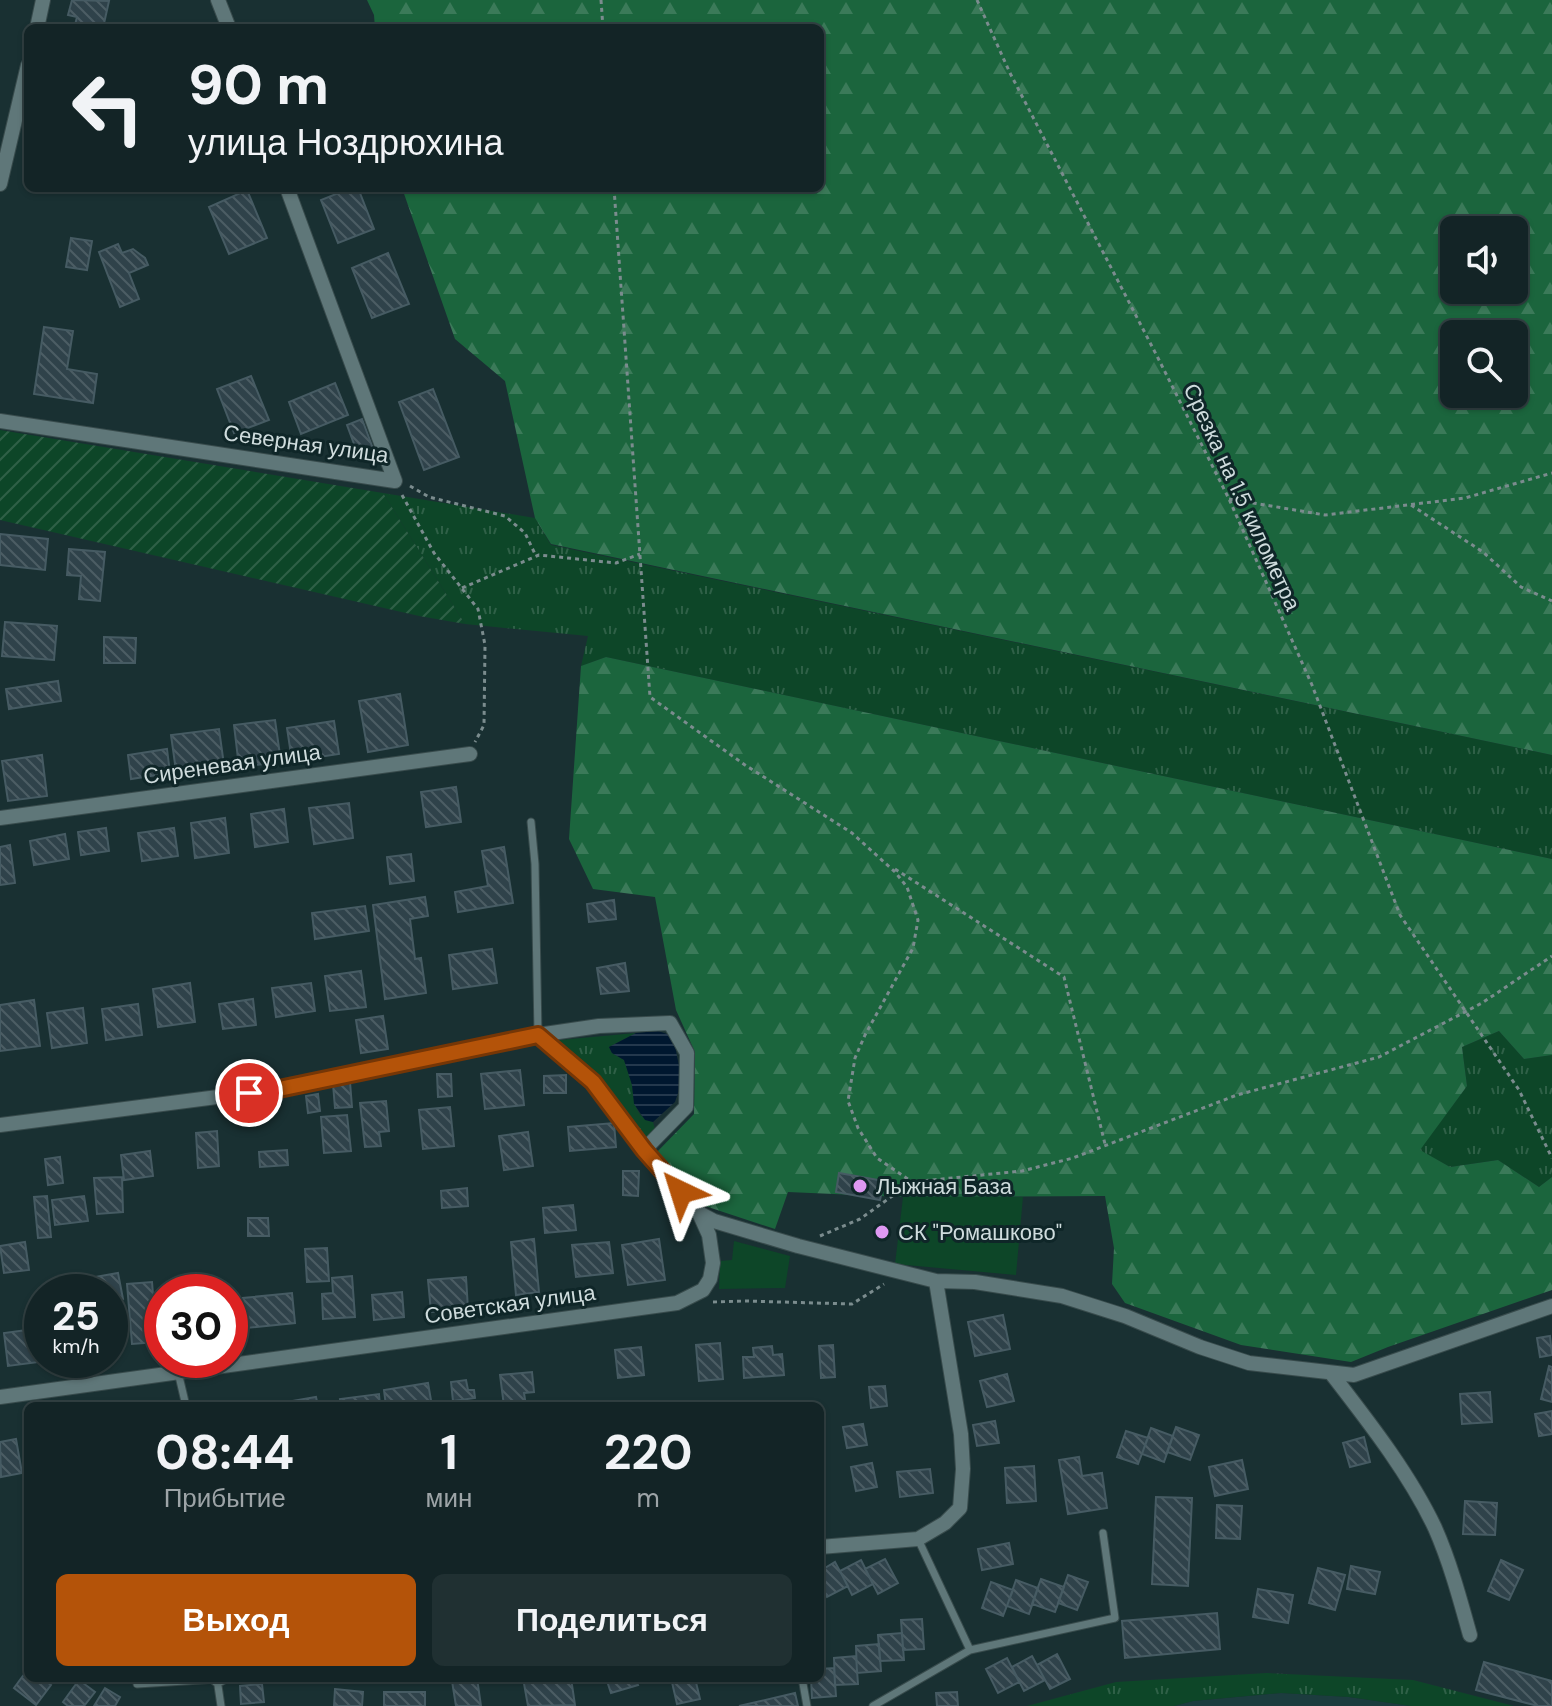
<!DOCTYPE html>
<html lang="ru">
<head>
<meta charset="utf-8">
<style>
  :root { --surface:#132426; --page:#203032; --text:#f1f3f6; --muted:#9da4a7; --line:#324143; --accent:#b45309 }
  body { margin:0; font-family:"DM Sans",sans-serif; background:var(--page); color:var(--text); height:100vh; display:flex; flex-direction:column; font-size:30px; white-space:nowrap }
  * { box-sizing:border-box; margin:0 }
  p { font-size:26px; color:var(--muted) }
  .icon { flex:none; width:44px; height:44px; fill:none; stroke:currentColor; stroke-width:2; stroke-linecap:round; stroke-linejoin:round }
  .map { position:relative; flex:1; overflow:hidden }
  .side { position:absolute; left:24px; top:1402px; width:800px; height:280px; display:flex; flex-direction:column; background:var(--surface); border-radius:12px; box-shadow:0 2px 6px #0004,0 0 0 2px var(--line) }
  .side>* { flex:none }
  .banner { position:absolute; left:24px; top:24px; width:800px; height:168px; border-radius:12px; box-shadow:0 2px 6px #0004,0 0 0 2px var(--line); background:#132426; color:var(--text); overflow:hidden }
  .fabs { position:absolute; left:1440px; top:216px; display:grid; gap:16px }
  .fabs a { display:grid; place-items:center; width:88px; height:88px; border-radius:12px; background:var(--surface); box-shadow:0 2px 6px #0004,0 0 0 2px var(--line); font-size:40px }
  .speed { position:absolute; left:24px; top:1274px; display:flex; gap:16px; font-size:40px; font-weight:700; text-align:center }
  .speed>* { display:grid; place-content:center; width:104px; height:104px; border-radius:50%; background:var(--surface); box-shadow:0 2px 6px #0004,0 0 0 2px var(--line); line-height:1 }
  .speed small { font-size:20px; font-weight:400 }
  .speed .limit { border:12px solid #d22; background:#fff; color:#111 }
  .pin { position:absolute; display:grid; place-items:center; width:68px; height:68px; color:#fff; margin:-34px; border:4px solid #fff; border-radius:50%; box-shadow:0 2px 8px #0007 }
  .me { position:absolute; width:88px; margin:-44px; rotate:319deg; stroke-linejoin:round; filter:drop-shadow(0 0 6px #0008) }
  .turn { display:flex; align-items:center; gap:28px; height:168px; padding:0 32px; font-size:36px }
  .turn .icon { width:104px; height:104px; stroke-width:2.5 }
  .turn b { display:block; font-size:56px; line-height:68px }
  .eta { display:flex; justify-content:space-evenly; align-items:center; height:136px; text-align:center }
  .eta b { font-size:48px; font-weight:700; line-height:56px }
  .action { display:flex; gap:16px; margin-top:auto; padding:16px 32px }
  .action a { flex:1; height:92px; border-radius:12px; background:var(--accent); color:#fff; font-size:32px; font-weight:700; line-height:92px; text-align:center }
  .action a+a { background:var(--page); color:var(--text) }
  .map>svg:first-child { display:block }
  .built { fill:#1c3c3e }
  .grass { fill:url(#grass-tufts) }
  .forest { fill:url(#forest-firs); fill-rule:evenodd }
  .park { fill:#0d4628 }
  .garden { fill:url(#garden-furrows) }
  .water { fill:url(#water-rules) }
  .building { fill:url(#building-back-hatch); stroke:#465b63; stroke-width:2 }
  .lines { fill:none; stroke-linecap:round; stroke-linejoin:round }
  .lane-casing { stroke:#384b4c; stroke-width:9 }
  .street-casing { stroke:#384b4c; stroke-width:16 }
  .path { stroke:#7b8c8e; stroke-width:3; stroke-dasharray:4 4; stroke-linecap:butt }
  .lane { stroke:#5f7779; stroke-width:7 }
  .street { stroke:#5f7779; stroke-width:14 }
  .route-casing { stroke:#753606; stroke-width:20 }
  .route { stroke:#b45309; stroke-width:14 }
  .poi-dot { fill:#de98f2; stroke:#0f2628; stroke-width:3 }
  .labels { text-anchor:middle; dominant-baseline:central; stroke-width:6; stroke-linejoin:round; paint-order:stroke }
  .street-label { font-size:22px; fill:#cfdcdd; stroke:#0f2628 }
  .poi-label { font-size:22px; fill:#cfdcdd; stroke:#0f2628; text-anchor:start }
</style>
</head>
<body>
<div class="map">
<svg width="1552" height="1706" viewBox="0 0 1552 1706">
  <defs>
    <pattern id="grass-tufts" width="24" height="20" patternUnits="userSpaceOnUse" patternTransform="scale(2)"><rect width="24" height="20" fill="#0d4628"/><path d="M3 7l-1-3M5 7V3M7 7l1-3M15 17l-1-3M17 17v-4M19 17l1-3" fill="none" stroke="#2f6047"/></pattern>
    <pattern id="forest-firs" width="22" height="20" patternUnits="userSpaceOnUse" patternTransform="scale(2)"><rect width="22" height="20" fill="#1b653d"/><path d="M5 1l3.5 6h-7zM16 11l3.5 6h-7z" fill="#3b7a59"/></pattern>
    <pattern id="garden-furrows" width="10" height="10" patternUnits="userSpaceOnUse" patternTransform="scale(2)"><rect width="10" height="10" fill="#0d4628"/><path d="M-1 1l2-2M0 10L10 0M9 11l2-2" fill="none" stroke="#2f6047"/></pattern>
    <pattern id="water-rules" width="6" height="5" patternUnits="userSpaceOnUse" patternTransform="scale(2)"><rect width="6" height="5" fill="#00172f"/><path d="M0 2.5h6" fill="none" stroke="#24384d"/></pattern>
    <pattern id="building-back-hatch" width="6" height="6" patternUnits="userSpaceOnUse" patternTransform="scale(2)"><rect width="6" height="6" fill="#2f424a"/><path d="M-1 5l2 2M0 0l6 6M5-1l2 2" fill="none" stroke="#4c5d64"/></pattern>
  </defs>
  <rect width="100%" height="100%" fill="#193032"/>
  <path class="built" d="M1281,1693L1349,1697L1411,1706H1174L1193,1701Z"/>
  <path class="grass" d="M383,493L535,518L551,545L1552,755V859L606,657L581,666L588,636L465,624Z
    M1499,1031L1524,1059L1552,1055V1177L1539,1187L1498,1160L1450,1167L1419,1150L1467,1086L1462,1047Z
    M636,1033L609,1047L612,1053L624,1060C627,1068 630,1077 632,1085C635,1101 634,1117 653,1122L655,1129L644,1139L549,1041Z
    M1267,1673L1413,1680L1514,1706H1411L1349,1697L1281,1693L1193,1701L1174,1706H1027L1116,1682Z"/>
  <path class="forest" d="M367,0H1552V755L551,544L535,518L505,381L455,339L402,188H820V28H375L374,15ZM1454,230H1514V290H1454ZM1454,334H1514V394H1454Z
    M606,657L1552,859V1055L1524,1059L1499,1031L1462,1047L1467,1086L1420,1150L1450,1167L1498,1160L1539,1187L1552,1177V1290L1388,1347L1351,1362L1241,1345L1125,1303L1112,1284L1114,1248L1105,1196L903,1197L788,1192L775,1229L699,1204L656,1153L694,1114L695,1052L676,1010L655,897L593,889L569,839L581,666Z"/>
  <path class="park" d="M903,1197H1023L1016,1275L895,1264Z
    M734,1241L790,1256L785,1288L719,1289L720,1261L732,1260Z"/>
  <path class="garden" d="M0,430L383,493L465,624L419,616L0,520Z"/>
  <path class="water" d="M658,1031L673,1036L682,1081L675,1102L653,1122L645,1120L634,1104L632,1085L624,1060L612,1053L609,1047L636,1033Z"/>
  <path class="building" d="M72,0L109,1L103,28H87L75,25L77,17L68,15Z
    M351,188H358L374,229L338,243L321,200Z
    M247,190L267,238L229,254L209,207Z
    M71,238L92,241L87,270L66,267Z
    M118,244L122,253L133,249L145,258L148,265L129,273L139,299L120,307L99,252Z
    M388,253L409,304L372,318L352,268Z
    M44,327L73,331L67,369L97,374L93,403L34,394Z
    M251,376L269,420L234,433L217,389Z
    M335,383L348,415L301,434L289,402Z
    M433,389L459,457L424,470L399,402Z
    M362,419L375,454L360,460L347,425Z
    M0,534L48,539L45,570L0,565Z
    M69,549L105,552L100,601L79,599L81,576L67,575Z
    M5,622L57,626L54,660L2,656Z
    M104,637L136,638L135,663H104Z
    M58,681L61,701L9,709L6,689Z
    M400,694L408,745L368,752L359,701Z
    M275,720L281,762L239,767L234,725Z
    M334,721L339,754L292,761L287,728Z
    M219,729L224,765L176,771L171,735Z
    M167,749L170,773L131,779L128,755Z
    M42,755L47,796L8,801L2,761Z
    M456,787L461,822L426,827L421,792Z
    M349,803L353,838L314,844L309,808Z
    M284,809L288,842L255,847L251,814Z
    M225,818L229,853L195,858L191,823Z
    M106,828L109,851L81,855L78,832Z
    M174,828L178,856L142,861L138,833Z
    M65,834L69,859L34,865L30,841Z
    M10,845L15,883L0,885V847Z
    M504,847L513,903L458,912L455,892L488,886L482,851Z
    M411,854L414,881L390,884L387,857Z
    M425,897L428,916L410,919L415,959L421,958L426,993L385,999L373,905Z
    M614,900L616,919L589,922L587,904Z
    M365,906L369,931L315,939L312,913Z
    M492,949L497,983L453,989L449,955Z
    M625,963L629,991L601,994L597,968Z
    M361,971L366,1007L330,1011L325,976Z
    M190,983L195,1022L158,1027L153,989Z
    M311,983L315,1011L276,1017L272,988Z
    M253,999L256,1025L223,1029L219,1004Z
    M34,1000L40,1046L0,1051V1005Z
    M138,1004L142,1035L106,1040L102,1009Z
    M83,1008L87,1043L52,1048L47,1013Z
    M383,1016L388,1049L361,1053L356,1020Z
    M520,1070L524,1105L485,1109L481,1074Z
    M437,1074H451L452,1096L438,1097Z
    M566,1075V1093H544V1076Z
    M350,1082L352,1107L335,1108L333,1084Z
    M318,1094L320,1111L308,1113L306,1096Z
    M386,1101L389,1131L379,1132L381,1146L365,1147L360,1103Z
    M450,1107L454,1146L423,1149L419,1110Z
    M347,1115L351,1151L324,1153L321,1117Z
    M614,1123L616,1147L570,1151L568,1127Z
    M217,1131L219,1166L198,1168L196,1133Z
    M528,1132L533,1166L504,1170L499,1136Z
    M287,1150L288,1165L260,1167L259,1152Z
    M150,1151L153,1176L124,1180L121,1155Z
    M60,1157L63,1183L48,1185L45,1159Z
    M623,1171H639L638,1196L623,1195Z
    M839,1173L884,1181L880,1200L836,1192Z
    M122,1177L123,1212L97,1214L94,1178Z
    M467,1188L468,1206L442,1208L441,1191Z
    M47,1196L51,1237L38,1238L34,1197Z
    M84,1196L88,1221L55,1225L52,1200Z
    M573,1205L576,1230L545,1233L543,1208Z
    M248,1218H268L269,1236H248Z
    M534,1239L539,1292L516,1295L511,1242Z
    M659,1239L665,1280L628,1285L622,1245Z
    M25,1242L29,1270L4,1273L0,1246Z
    M609,1242L613,1273L576,1277L572,1245Z
    M327,1248L329,1281L307,1282L305,1249Z
    M118,1273L123,1299L110,1301V1292H97L95,1277Z
    M352,1276L355,1317L323,1319L322,1294L333,1293L332,1278Z
    M466,1277L468,1309L431,1312L428,1280Z
    M152,1282L157,1342L132,1344L127,1284Z
    M402,1292L404,1317L374,1320L372,1295Z
    M292,1293L295,1323L246,1328L243,1298Z
    M1003,1315L1010,1349L975,1356L968,1322Z
    M42,1328V1360L46,1361L8,1366L4,1333Z
    M1550,1336L1552,1355L1540,1357L1537,1338Z
    M720,1343L723,1379L699,1381L696,1345Z
    M833,1345L835,1377L821,1378L819,1346Z
    M772,1346L773,1355L782,1354L784,1375L744,1378L743,1357H754L753,1348Z
    M641,1347L644,1375L618,1378L615,1350Z
    M1549,1366L1552,1367V1402L1541,1399Z
    M532,1372L534,1392L524,1393L526,1406H504L500,1375Z
    M1007,1374L1014,1401L987,1407L980,1381Z
    M466,1380L468,1390H474L475,1398L453,1401L451,1382Z
    M428,1383L432,1406H386L384,1390Z
    M885,1386L887,1406L871,1408L869,1387Z
    M1490,1392L1492,1422L1462,1424L1460,1394Z
    M379,1394L380,1406H341L340,1399Z
    M316,1397L318,1406H293L292,1401Z
    M1552,1411V1434L1539,1436L1535,1414Z
    M995,1421L999,1443L977,1446L973,1425Z
    M863,1424L867,1445L847,1448L843,1427Z
    M1176,1427L1199,1435L1190,1460L1167,1452Z
    M1151,1428L1173,1436L1164,1462L1142,1454Z
    M1126,1431L1148,1438L1138,1464L1117,1457Z
    M1364,1437L1370,1462L1350,1467L1343,1443Z
    M16,1439L22,1473L1,1477L0,1442Z
    M1079,1457L1082,1476L1102,1473L1107,1508L1068,1514L1059,1460Z
    M1242,1460L1248,1489L1215,1496L1209,1467Z
    M872,1463L877,1487L856,1491L851,1467Z
    M1034,1466L1036,1501L1007,1503L1005,1468Z
    M930,1469L933,1493L900,1497L897,1472Z
    M1156,1497L1192,1498L1188,1586L1152,1584Z
    M1465,1501L1497,1503L1495,1535L1463,1534Z
    M1217,1505L1242,1506L1240,1539L1216,1538Z
    M1009,1543L1013,1564L982,1570L978,1549Z
    M885,1559L898,1583L878,1594L865,1569Z
    M861,1560L873,1584L852,1595L840,1571Z
    M1501,1560L1523,1570L1509,1600L1488,1591Z
    M835,1562L848,1586L827,1597L820,1584V1571Z
    M1351,1566L1380,1572L1375,1594L1347,1589Z
    M1318,1568L1345,1575L1335,1610L1309,1603Z
    M1068,1575L1088,1582L1077,1610L1058,1603Z
    M1041,1579L1064,1587L1055,1612L1032,1604Z
    M1016,1580L1038,1588L1029,1614L1007,1606Z
    M991,1582L1013,1590L1003,1616L982,1608Z
    M1258,1589L1293,1595L1288,1623L1253,1617Z
    M1217,1613L1220,1649L1125,1658L1122,1621Z
    M922,1619L924,1649L903,1650L901,1620Z
    M902,1633L904,1660L880,1661L878,1635Z
    M879,1644L881,1671L857,1673L856,1646Z
    M1057,1654L1070,1679L1050,1689L1037,1665Z
    M856,1656L858,1684L835,1685L834,1658Z
    M1032,1656L1045,1680L1024,1691L1012,1667Z
    M1007,1658L1019,1682L998,1693L986,1669Z
    M1484,1662L1552,1681V1706H1538L1476,1690Z
    M834,1668L836,1696L812,1698L811,1678H820V1669Z
    M28,1669V1678H41L51,1685L36,1705L14,1688Z
    M470,1678H477L481,1706H456L452,1681Z
    M523,1678H571L575,1705L528,1706Z
    M606,1678H635L638,1685L611,1693Z
    M671,1678H695L700,1699L677,1704Z
    M79,1680L95,1692L84,1706H68L63,1702Z
    M262,1684L264,1702L241,1704L240,1686Z
    M105,1688L120,1697L115,1706H94Z
    M335,1689L363,1692L362,1706H334Z
    M384,1692H425V1706H384Z
    M957,1692L958,1706H937L936,1693Z
    M795,1693L798,1706H739Z"/>
  <g class="lines">
    <defs>
      <path id="lane" d="M531,822L535,864L538,1035
        M178,1372L186,1406
        M918,1539L970,1650L1115,1618L1103,1533
        M802,1678L807,1706
        M137,1684L217,1679L221,1706
        M873,1706L970,1650"/>
      <path id="street" d="M218,0L229,28
        M37,28L43,0
        M0,184L28,65
        M0,421L395,481L287,188
        M0,818L470,754
        M0,1125L279,1089L538,1035L599,1026L670,1023L687,1053L686,1107L644,1150
        M699,1213L714,1221L798,1246L936,1281L961,1434L963,1469L960,1508L945,1523L918,1539L820,1547
        M936,1281L975,1282L1062,1296L1125,1316L1200,1347L1249,1363L1354,1375L1552,1306
        M1331,1373C1368,1421 1409,1473 1435,1528C1450,1562 1460,1599 1470,1635
        M0,1397L677,1303L703,1290L710,1279L713,1263L709,1235L699,1213L644,1150L593,1082L538,1035
        M217,1679L221,1678"/>
    </defs>
    <use href="#lane" class="lane-casing"/>
    <use href="#street" class="street-casing"/>
    <path class="path" d="M601,0L603,28
      M977,0L1010,73L1158,358L1229,499L1312,685L1400,915L1519,1090L1552,1158
      M614,188L650,697L745,765L852,833L895,872L907,887L918,920L913,948L865,1035L855,1058L848,1101L858,1128L877,1158L912,1182
      M410,486L429,497L505,516L525,533L536,556
      M402,495L434,553L478,609L485,645L484,725L475,742
      M1229,499L1325,515L1465,498L1552,473
      M1411,505L1483,552L1521,587L1552,601
      M462,588L539,555L616,563L640,554
      M895,869L1064,977L1105,1144
      M820,1236L860,1219L912,1182L1022,1171L1073,1158L1237,1095L1379,1057L1482,1003L1552,956
      M713,1302L745,1301L852,1304L884,1284"/>
    <use href="#lane" class="lane"/>
    <use href="#street" class="street"/>
  </g>
  <g class="lines">
    <defs>
      <path id="route" d="M249,1093L279,1089L538,1035L593,1082L644,1150L681,1192"/>
    </defs>
    <use href="#route" class="route-casing"/>
    <use href="#route" class="route"/>
  </g>
  <g class="poi-dot">
    <circle cx="860" cy="1186" r="8"/>
    <circle cx="882" cy="1232" r="8"/>
  </g>
  <g class="labels">
    <g class="street-label">
      <text transform="translate(306 444) rotate(8)">Северная улица</text>
      <text transform="translate(1242 497) rotate(65)">Срезка на 1.5 километра</text>
      <text transform="translate(232 764) rotate(-8)">Сиреневая улица</text>
      <text transform="translate(510 1304) rotate(-8)">Советская улица</text>
    </g>
    <g class="poi-label">
      <text x="876" y="1186">Лыжная База</text>
      <text x="898" y="1232">СК "Ромашково"</text>
    </g>
  </g>
</svg>
<div class="fabs">
<a><svg class="icon" aria-label="sound" viewBox="0 0 24 24"><path d="M4 9h4l5-4v14l-5-4H4zM17 9q2 3 0 6"/></svg></a>
<a><svg class="icon" aria-label="search" viewBox="0 0 24 24"><circle cx="10" cy="10" r="6"/><path d="M15 15l6 6"/></svg></a>
</div>
<div class="speed"><div>25<small>km/h</small></div><div class="limit">30</div></div>
<div class="pin" style="left:249px;top:1093px;background:#d93025"><svg class="icon" aria-label="arrive" viewBox="0 0 24 24"><path d="M6 21V4h12l-3 4 3 4H6"/></svg></div>
<svg class="me" style="left:681px;top:1192px" viewBox="-20 -20 40 40"><path d="M0-17L14 15 0 8-14 15z" fill="#b45309" stroke="#fff" stroke-width="4"/></svg>
<div class="banner">
<div class="turn"><svg class="icon" aria-label="left" viewBox="0 0 24 24"><path d="M17 20v-9H6M10 6l-5 5 5 5"/></svg><div><b>90 m</b>улица Ноздрюхина</div></div>
</div>
<section class="side">
<div class="eta">
<div><b>08:44</b><p>Прибытие</p></div>
<div><b>1</b><p>мин</p></div>
<div><b>220</b><p>m</p></div>
</div>
<div class="action"><a>Выход</a><a>Поделиться</a></div>
</section>
</div>
</body>
</html>
